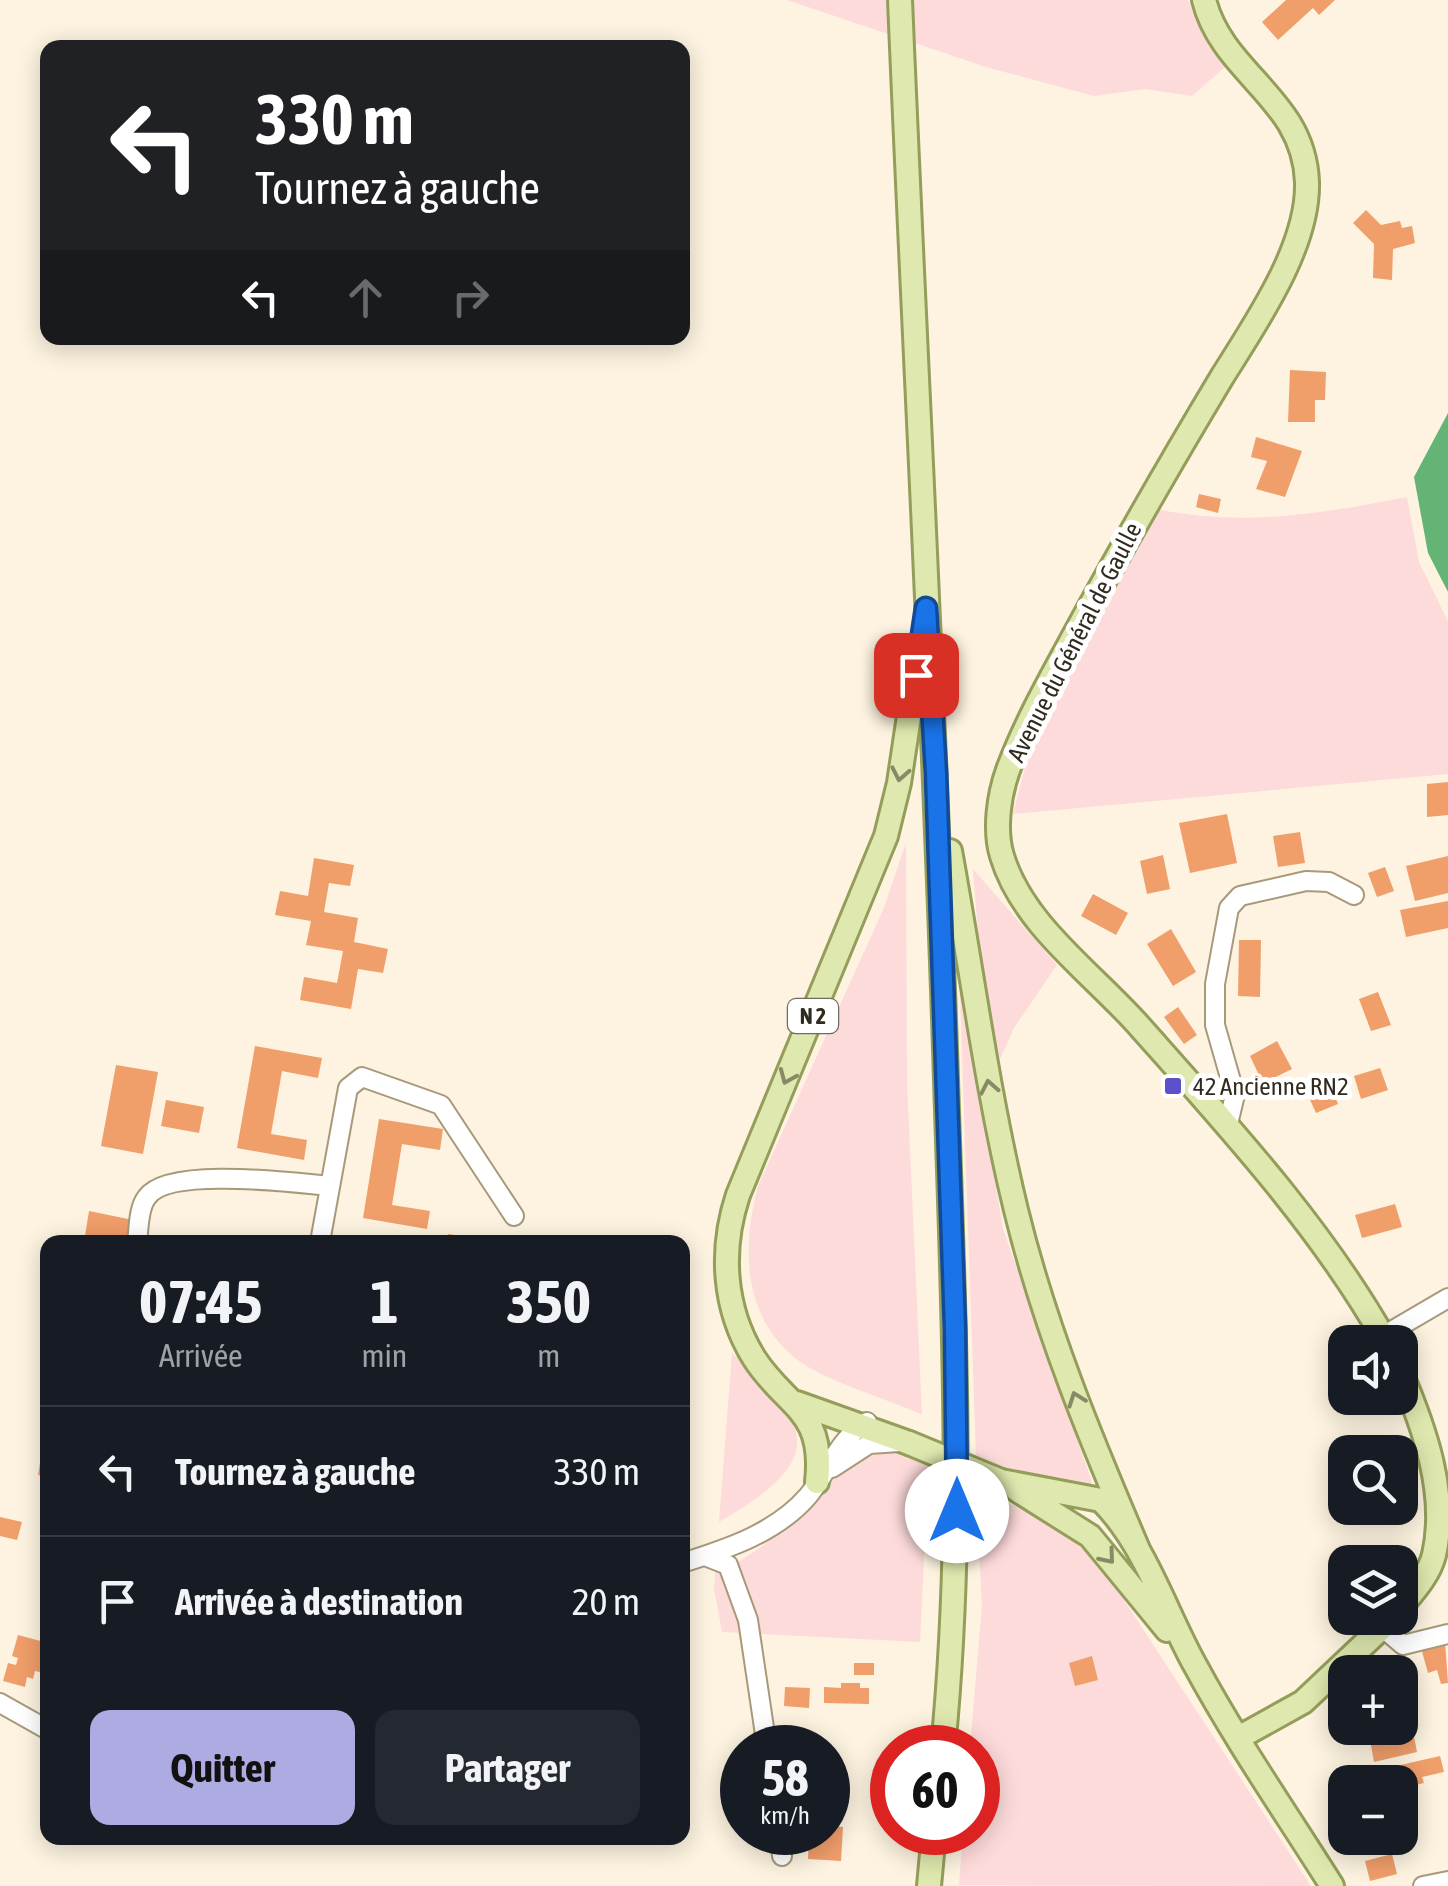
<!DOCTYPE html>
<html lang="fr">
<head>
<meta charset="utf-8">
<style>
  :root { --surface:#171b24; --page:#242831; --text:#f1f3f6; --muted:#9ea1a6; --line:#363941; --accent:#aeaae2 }
  body { margin:0; font-family:"Asap Condensed",sans-serif; background:var(--page); color:var(--text); height:100vh; display:flex; flex-direction:column; font-size:38px; white-space:nowrap }
  * { box-sizing:border-box; margin:0 }
  p { font-size:32px; color:var(--muted) }
  .icon { flex:none; width:55px; height:55px; fill:none; stroke:currentColor; stroke-width:2; stroke-linecap:round; stroke-linejoin:round }
  .map { position:relative; flex:1; overflow:hidden }
  .panel { position:absolute; left:40px; top:1235px; width:650px; height:610px; display:flex; flex-direction:column; background:var(--surface); border-radius:20px; box-shadow:0 5px 25px #0003 }
  .panel>* { flex:none }
  .top-card { position:absolute; left:40px; top:40px; width:650px; height:305px; border-radius:20px; box-shadow:0 5px 25px #0003; background:#202124; color:#fff; overflow:hidden }
  .buttons { position:absolute; left:1328px; top:1325px; display:grid; gap:20px }
  .buttons a { display:grid; place-items:center; width:90px; height:90px; border-radius:20px; background:var(--surface); box-shadow:0 5px 25px #0003; font-size:50px }
  .speed { position:absolute; left:720px; top:1725px; display:flex; gap:20px; font-size:50px; font-weight:700; text-align:center }
  .speed>* { display:grid; place-content:center; width:130px; height:130px; border-radius:50%; background:var(--surface); box-shadow:0 5px 25px #0003; line-height:1 }
  .speed small { font-size:25px; font-weight:400 }
  .speed .limit { border:15px solid #d22; background:#fff; color:#111 }
  .pin { position:absolute; display:grid; place-items:center; width:85px; height:85px; color:#fff; margin:-42px; border-radius:20px; box-shadow:0 5px 15px #0006 }
  .me { position:absolute; width:110px; margin:-55px; rotate:0deg; stroke-linejoin:round; filter:drop-shadow(0 0 8px #0008) }
  .turn { display:flex; align-items:center; gap:35px; height:210px; padding:0 50px; font-size:45px }
  .turn .icon { width:130px; height:130px; stroke-width:2.5 }
  .turn b { display:block; font-size:70px; line-height:85px }
  .lanes { display:flex; align-items:center; height:95px; padding:0 50px; background:#0003; justify-content:center; gap:50px; direction:ltr }
  .lanes .off { opacity:.35 }
  .eta { display:flex; justify-content:space-evenly; align-items:center; height:170px; text-align:center }
  .eta b { font-size:60px; font-weight:700; line-height:70px }
  .button { display:flex; gap:20px; margin-top:auto; padding:20px 50px }
  .button a { flex:1; height:115px; border-radius:20px; background:var(--accent); color:#111; font-size:40px; font-weight:700; line-height:115px; text-align:center }
  .button a+a { background:var(--page); color:var(--text) }
  ul { padding:0; list-style:none }
  li { display:flex; align-items:center; gap:30px; height:130px; padding:0 50px; border-top:2px solid var(--line) }
  li div { flex:1 }
  li b { display:block; font-size:38px }
  li em { font-style:normal }
  .map>svg:first-child { display:block }
  .green { fill:#fddbda }
  .water { fill:#64b476 }
  .building { fill:#f09e6a }
  .lines { fill:none; stroke-linecap:round; stroke-linejoin:round }
  .minor-casing { stroke:#a8997b; stroke-width:22 }
  .major-casing { stroke:#949d5a; stroke-width:28 }
  .minor { stroke:#fff; stroke-width:18 }
  .major { stroke:#dfe9af; stroke-width:22 }
  .major-bridge-casing { stroke:#949d5a; stroke-width:28; stroke-linecap:butt }
  .major-bridge { stroke:#dfe9af; stroke-width:22 }
  .oneway { stroke:#888a67 }
  .route-casing { stroke:#114b97; stroke-width:25 }
  .route { stroke:#1a73e8; stroke-width:18 }
  .poi-dot { fill:#5b51c9; stroke:#fff; stroke-width:4 }
  .labels { text-anchor:middle; dominant-baseline:central; stroke-width:10; stroke-linejoin:round; paint-order:stroke }
  .shield { fill:#fff; stroke:#6f6b62; stroke-width:2.5 }
  .shield-label { font-size:22px; font-weight:bold; fill:#312b1f }
  .street-label { font-size:25px; fill:#312b1f; stroke:#fff }
  .poi-label { font-size:25px; fill:#312b1f; stroke:#fff; text-anchor:start }
</style>
</head>
<body>
<div class="map">
<svg width="1448" height="1886" viewBox="0 0 1448 1886">
  <rect width="100%" height="100%" fill="#fdf3e0"/>
  <path class="green" d="M787,0H1188L1199,26L1226,66L1192,96L1145,89L1094,96L986,67Z
    M1407,497L1419,562L1448,621V774L1013,814L1030,748L1120,571L1156,509C1245,527 1319,514 1407,497Z
    M906,843L907,1083L922,1415C887,1398 823,1381 795,1358C742,1315 742,1246 758,1186L883,910Z
    M973,869L1057,965L1014,1028L1000,1059L980,960Z
    M959,969L1003,1229L1092,1482L1088,1487L1012,1470L976,1455Z
    M732,1353C820,1428 822,1463 719,1522Z
    M869,1444L929,1452L920,1642L722,1632L714,1589L716,1560L738,1562L764,1545Z
    M976,1490C1032,1513 1067,1527 1107,1574L1311,1886L959,1885L963,1833L978,1832V1748L970,1747L982,1606Z"/>
  <path class="water" d="M1448,413V592L1428,553L1414,477Z"/>
  <path class="building" d="M1286,0H1335L1319,15L1313,8L1278,40L1262,22Z
    M1366,210L1381,225L1400,221L1402,228L1412,226L1415,243L1393,249L1392,280L1373,278L1374,244L1353,223Z
    M1290,370L1326,372L1325,400H1315V422H1288Z
    M1256,437L1302,451L1285,497L1256,489L1267,461L1251,457Z
    M1199,494L1221,499L1218,513L1196,507Z
    M1448,782V815L1427,817V784Z
    M1227,814L1237,863L1190,873L1179,823Z
    M1300,832L1305,863L1278,867L1273,836Z
    M1163,855L1170,889L1147,894L1140,861Z
    M1448,856V893L1415,901L1406,866Z
    M314,858L354,865L350,886L329,883L324,912L358,918L354,942L388,949L383,973L358,969L351,1009L300,1000L304,977L337,983L343,951L306,945L311,921L275,915L280,891L308,896Z
    M1385,867L1394,891L1377,897L1368,873Z
    M1093,894L1128,913L1116,935L1081,916Z
    M1448,901V928L1406,937L1400,910Z
    M1171,929L1196,972L1173,986L1147,944Z
    M1239,940H1261L1260,997L1238,996Z
    M1378,992L1391,1025L1371,1031L1359,999Z
    M1178,1007L1197,1035L1184,1044L1164,1017Z
    M1277,1041L1292,1069L1259,1085L1254,1075L1258,1073L1250,1056Z
    M255,1046L322,1058L318,1078L282,1071L271,1134L307,1140L304,1160L237,1148Z
    M116,1065L158,1072L143,1154L101,1146Z
    M1380,1068L1388,1090L1361,1099L1354,1076Z
    M1330,1084L1338,1104L1316,1113L1307,1093Z
    M166,1100L204,1107L199,1133L161,1126Z
    M379,1119L443,1129L440,1150L402,1144L392,1205L430,1211L427,1229L363,1218Z
    M1395,1204L1402,1227L1362,1238L1355,1215Z
    M89,1211L133,1220L130,1242H84Z
    M448,1234L489,1240V1242H447Z
    M45,1433H48V1477L38,1475Z
    M0,1517L22,1522L17,1540L0,1536Z
    M18,1635L48,1643L44,1673L35,1671L33,1679L27,1677L25,1687L3,1681L8,1663L16,1665L18,1658L12,1656Z
    M1445,1642L1448,1683L1441,1684L1437,1670L1428,1673L1421,1648Z
    M1092,1656L1098,1680L1075,1686L1069,1663Z
    M854,1663H874V1675H854Z
    M841,1683H860V1688H869V1704L824,1703V1687L841,1688Z
    M785,1687L810,1688L809,1708L784,1706Z
    M1412,1726L1417,1752L1374,1762L1369,1734Z
    M1440,1756L1444,1772L1422,1777L1424,1783L1400,1789V1782H1377L1375,1777L1384,1774L1383,1769Z
    M1363,1776L1365,1782H1345V1808L1335,1810L1328,1786Z
    M828,1819H832V1826L843,1827L841,1861L808,1859L809,1832H828Z
    M1392,1854L1397,1874L1370,1881L1365,1861Z"/>
  <g class="lines">
    <defs>
      <path id="minor" d="M1227,1128L1235,1095L1215,1025V984L1229,908L1240,896L1306,881L1329,882L1354,895
        M137,1242C139,1229 138,1208 147,1197C168,1166 295,1183 330,1186
        M320,1242L348,1088L362,1077L441,1105L514,1216
        M1383,1336L1448,1298
        M832,1468L869,1444L899,1442
        M705,1556L728,1565L748,1620L767,1748
        M682,1563C727,1549 776,1533 808,1496C828,1472 839,1438 867,1422
        M1383,1628L1403,1645L1448,1634
        M0,1703L48,1730
        M779,1832L782,1856
        M1423,1886L1448,1881"/>
      <path id="major" d="M900,0C915,360 935,720 946,1080C953,1304 965,1525 943,1748
        M1204,0C1223,75 1304,98 1307,182C1309,247 1255,324 1222,377C1171,462 1122,547 1075,634C1051,678 1026,722 1008,770C999,795 994,830 1002,856C1023,926 1095,975 1141,1028C1228,1126 1322,1228 1386,1342
        M950,851C972,971 987,1091 1016,1210C1045,1329 1092,1442 1140,1554
        M1400,1371C1424,1427 1448,1493 1434,1555C1429,1575 1413,1592 1400,1608
        M797,1403L909,1443
        M1001,1481L1101,1500C1145,1544 1165,1611 1195,1665C1236,1741 1286,1813 1332,1886
        M817,1482C825,1409 786,1408 754,1358C723,1308 720,1249 738,1195L886,836L899,783L918,656
        M1017,1490L1090,1536L1167,1630
        M1240,1737L1303,1702L1392,1618
        M929,1886L934,1832"/>
    </defs>
    <use href="#minor" class="minor-casing"/>
    <use href="#major" class="major-casing"/>
    <use href="#minor" class="minor"/>
    <use href="#major" class="major"/>
    <defs>
      <path id="major-bridge" d="M909,1443L1001,1481"/>
    </defs>
    <use href="#major-bridge" class="major-bridge-casing"/>
    <use href="#major-bridge" class="major-bridge"/>
  </g>
  <defs><path id="oneway-chevron" d="M-2-3.5L2.5 0L-2 3.5" fill="none" stroke-width="1.6" stroke-linecap="round" stroke-linejoin="round" transform="scale(2.5)"/></defs>
  <g class="oneway">
    <use href="#oneway-chevron" transform="translate(900 774) rotate(101)"/>
    <use href="#oneway-chevron" transform="translate(787 1077) rotate(113)"/>
    <use href="#oneway-chevron" transform="translate(989 1087) rotate(-101)"/>
    <use href="#oneway-chevron" transform="translate(1076 1399) rotate(-110)"/>
    <use href="#oneway-chevron" transform="translate(1108 1557) rotate(50)"/>
  </g>
  <g class="lines">
    <defs>
      <path id="route" d="M916,675L926,608L936,773L955,1329L957,1511"/>
    </defs>
    <use href="#route" class="route-casing"/>
    <use href="#route" class="route"/>
  </g>
  <rect class="poi-dot" x="1163" y="1076" width="20" height="20" rx="5"/>
  <g class="labels">
    <rect class="shield" x="788" y="999" width="50" height="34" rx="8"/>
    <g class="shield-label">
      <text x="813" y="1016">N 2</text>
    </g>
    <g class="street-label">
      <text transform="translate(1074 642) rotate(-63)">Avenue du Général de Gaulle</text>
    </g>
    <g class="poi-label">
      <text x="1193" y="1086">42 Ancienne RN2</text>
    </g>
  </g>
</svg>
<div class="buttons">
<a><svg class="icon" aria-label="sound" viewBox="0 0 24 24"><path d="M4 9h4l5-4v14l-5-4H4zM17 9q2 3 0 6"/></svg></a>
<a><svg class="icon" aria-label="search" viewBox="0 0 24 24"><circle cx="10" cy="10" r="6"/><path d="M15 15l6 6"/></svg></a>
<a><svg class="icon" aria-label="layers" viewBox="0 0 24 24"><path d="M12 4l9 5-9 5-9-5zM3 14l9 5 9-5"/></svg></a>
<a>+</a>
<a>−</a>
</div>
<div class="speed"><div>58<small>km/h</small></div><div class="limit">60</div></div>
<div class="pin" style="left:916px;top:675px;background:#d93025"><svg class="icon" aria-label="arrive" viewBox="0 0 24 24"><path d="M6 21V4h12l-3 4 3 4H6"/></svg></div>
<svg class="me" style="left:957px;top:1511px" viewBox="-20 -20 40 40"><circle r="19" fill="#fff"/><path d="M0-13L10 11 0 6-10 11z" fill="#1a73e8"/></svg>
<div class="top-card">
<div class="turn"><svg class="icon" aria-label="left" viewBox="0 0 24 24"><path d="M17 20v-9H6M10 6l-5 5 5 5"/></svg><div><b>330 m</b>Tournez à gauche</div></div>
<div class="lanes"><svg class="icon" aria-label="left" viewBox="0 0 24 24"><path d="M17 20v-9H6M10 6l-5 5 5 5"/></svg><svg class="icon off" aria-label="ahead" viewBox="0 0 24 24"><path d="M12 20V5M6 11l6-6 6 6"/></svg><svg class="icon off" aria-label="right" viewBox="0 0 24 24"><path d="M7 20v-9h11M14 6l5 5-5 5"/></svg></div>
</div>
<section class="panel">
<div class="eta">
<div><b>07:45</b><p>Arrivée</p></div>
<div><b>1</b><p>min</p></div>
<div><b>350</b><p>m</p></div>
</div>
<ul>
<li><svg class="icon" aria-label="left" viewBox="0 0 24 24"><path d="M17 20v-9H6M10 6l-5 5 5 5"/></svg><div><b>Tournez à gauche</b></div><em>330 m</em></li>
<li><svg class="icon" aria-label="arrive" viewBox="0 0 24 24"><path d="M6 21V4h12l-3 4 3 4H6"/></svg><div><b>Arrivée à destination</b></div><em>20 m</em></li>
</ul>
<div class="button"><a>Quitter</a><a>Partager</a></div>
</section>
</div>
</body>
</html>
